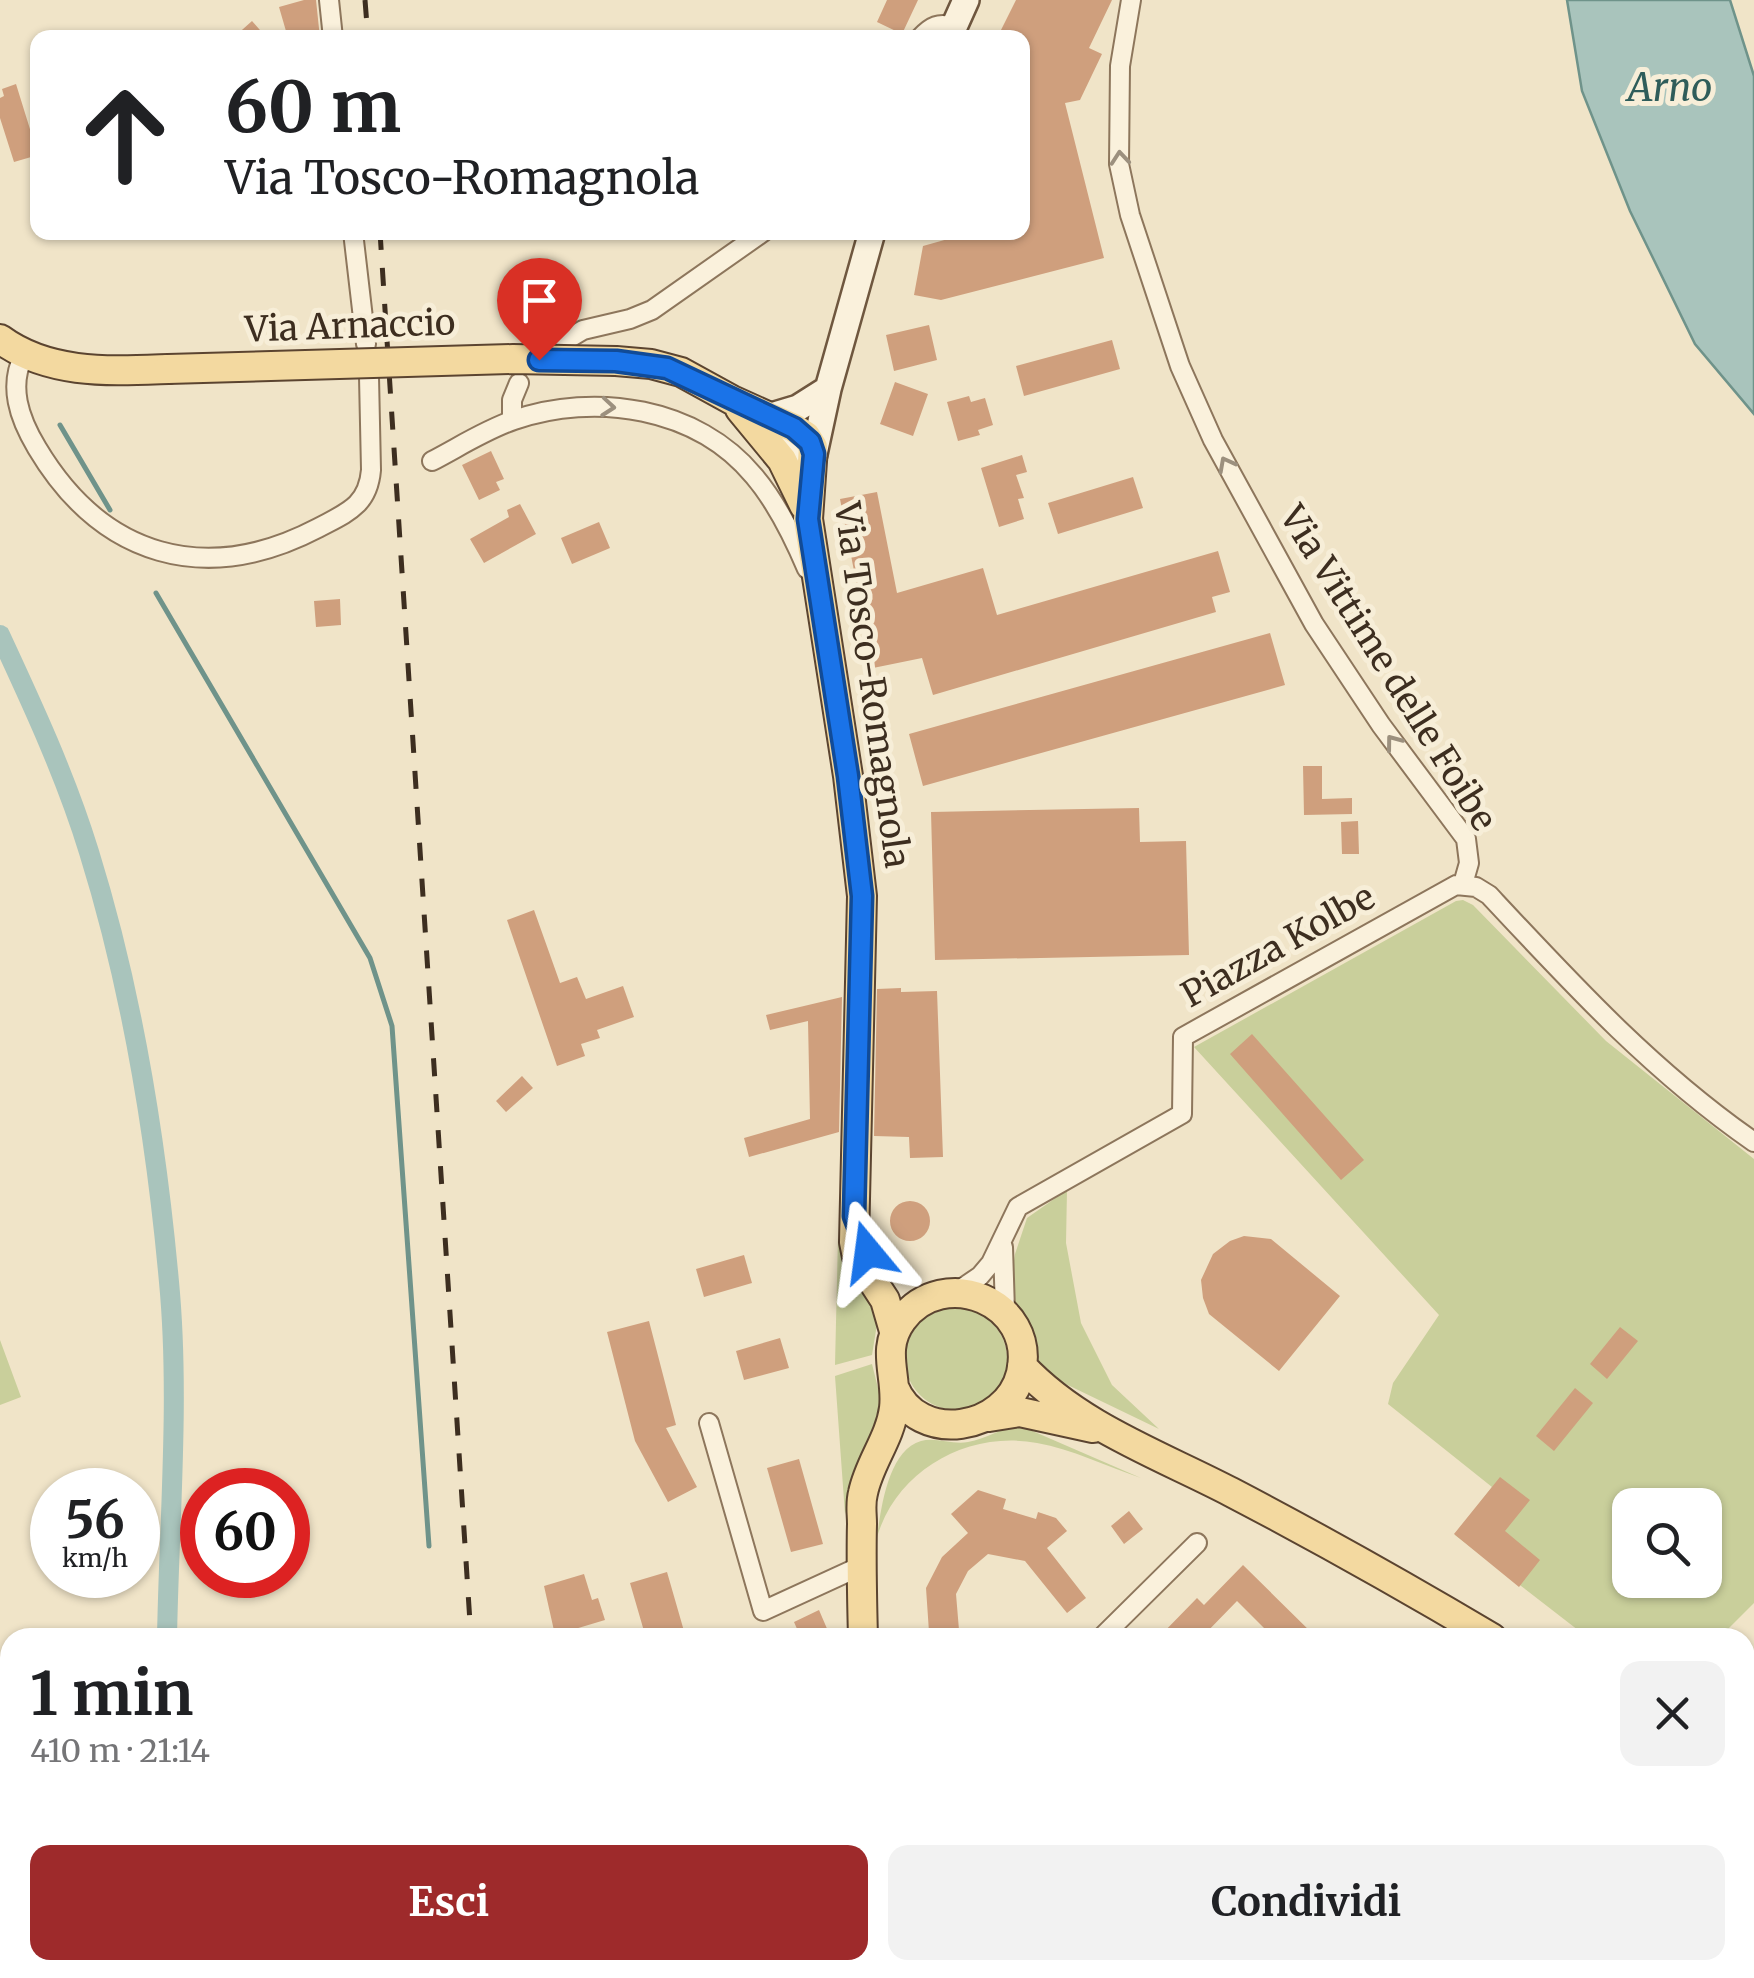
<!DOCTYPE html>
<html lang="it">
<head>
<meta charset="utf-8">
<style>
  :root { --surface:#fff; --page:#f2f2f2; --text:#202124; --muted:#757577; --accent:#9e2a2b }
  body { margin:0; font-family:Merriweather,serif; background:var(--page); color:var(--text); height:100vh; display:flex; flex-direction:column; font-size:38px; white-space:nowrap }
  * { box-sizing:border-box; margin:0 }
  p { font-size:32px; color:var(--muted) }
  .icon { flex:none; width:55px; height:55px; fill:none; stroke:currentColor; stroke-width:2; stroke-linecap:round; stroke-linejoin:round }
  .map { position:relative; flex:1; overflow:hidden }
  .side { position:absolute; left:0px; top:1628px; width:1755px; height:352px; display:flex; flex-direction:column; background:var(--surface); border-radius:30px 30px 0 0; box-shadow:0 2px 8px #0004 }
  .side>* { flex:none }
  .hud { position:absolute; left:30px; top:30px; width:1000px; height:210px; border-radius:20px; box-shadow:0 2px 8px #0004; background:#fff; color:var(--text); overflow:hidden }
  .buttons { position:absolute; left:1612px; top:1488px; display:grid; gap:20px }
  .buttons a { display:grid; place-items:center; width:110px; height:110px; border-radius:20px; background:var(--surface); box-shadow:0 2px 8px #0004; font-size:50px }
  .speed { position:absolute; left:30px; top:1468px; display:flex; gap:20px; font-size:50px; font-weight:700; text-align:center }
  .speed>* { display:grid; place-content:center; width:130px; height:130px; border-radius:50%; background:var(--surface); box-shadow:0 2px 8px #0004; line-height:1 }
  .speed small { font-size:25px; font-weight:400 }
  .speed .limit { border:15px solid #d22; background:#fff; color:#111 }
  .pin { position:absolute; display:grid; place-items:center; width:85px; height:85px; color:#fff; margin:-102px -42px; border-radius:50% 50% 50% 0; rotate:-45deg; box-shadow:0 0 10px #0007 }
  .pin .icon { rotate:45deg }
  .me { position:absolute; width:110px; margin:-55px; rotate:344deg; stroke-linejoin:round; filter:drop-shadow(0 0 8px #0008) }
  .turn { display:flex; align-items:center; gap:35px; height:210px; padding:0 30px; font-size:45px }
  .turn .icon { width:130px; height:130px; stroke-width:2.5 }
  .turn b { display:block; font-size:70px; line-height:85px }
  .round { display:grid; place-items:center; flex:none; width:105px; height:105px; border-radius:20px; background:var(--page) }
  .overview { display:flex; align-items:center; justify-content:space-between; height:170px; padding:0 30px }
  h1 { font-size:60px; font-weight:700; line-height:75px }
  .button { display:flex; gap:20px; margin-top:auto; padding:20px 30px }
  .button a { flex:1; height:115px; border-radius:20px; background:var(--accent); color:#fff; font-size:40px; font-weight:700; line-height:115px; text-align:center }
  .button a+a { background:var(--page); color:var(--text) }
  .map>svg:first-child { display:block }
  .green { fill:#c9cf9b; fill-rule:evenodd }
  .water { fill:#a9c4bc; stroke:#6f938a; stroke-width:2.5 }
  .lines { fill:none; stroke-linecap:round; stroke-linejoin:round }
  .stream { stroke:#6f938a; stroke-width:5 }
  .canal { stroke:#a9c4bc; stroke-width:20 }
  .building { fill:#cf9f7d }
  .minor-casing { stroke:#8d765c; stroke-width:22 }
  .secondary-casing { stroke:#6f573f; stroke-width:30 }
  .primary-casing { stroke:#5b4430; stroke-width:32 }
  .minor { stroke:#faf1dc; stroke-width:18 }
  .secondary { stroke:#faf1dc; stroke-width:25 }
  .primary { stroke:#f3d9a0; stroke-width:28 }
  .rail { stroke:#3d2e20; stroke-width:5; stroke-dasharray:18 18; stroke-linecap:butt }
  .primary-bridge-casing { stroke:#5b4430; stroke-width:32; stroke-linecap:butt }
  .primary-bridge { stroke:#f3d9a0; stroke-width:28 }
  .oneway { stroke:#9c907e }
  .route-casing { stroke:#114b97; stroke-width:25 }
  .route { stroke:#1a73e8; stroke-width:18 }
  .labels { text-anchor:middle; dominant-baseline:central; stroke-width:10; stroke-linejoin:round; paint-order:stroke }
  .street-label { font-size:35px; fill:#3d2e20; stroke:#f7eed8 }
  .water-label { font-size:38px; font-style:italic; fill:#2f5d5a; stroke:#f7eed8 }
</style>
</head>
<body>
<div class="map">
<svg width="1754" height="1978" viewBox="0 0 1754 1978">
  <rect width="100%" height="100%" fill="#f0e4c8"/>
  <path class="green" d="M1463,900L1473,905L1606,1041L1754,1159V1603L1720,1637H1587L1455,1535L1492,1487L1388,1404L1393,1383L1439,1315L1194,1047L1456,901ZM1630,1505H1705V1580H1630Z
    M1067,1190L1066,1243L1081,1323L1112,1385L1159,1429L1047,1375L1039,1368L1030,1338L1009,1292L1015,1254L1027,1218Z
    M838,1237L847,1273L872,1303L878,1318L872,1355L835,1365Z
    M905 1359a51 51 0 1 1 102 0a51 51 0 1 1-102 0Z
    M0,1340L21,1397L0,1405Z
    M872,1364L883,1408L857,1474L845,1514L835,1376Z
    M1021,1426L1141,1478C1108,1467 1072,1449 1037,1443C968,1430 897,1470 877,1537C881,1509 888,1450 921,1441C936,1437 953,1445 968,1442C987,1439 1002,1427 1021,1426Z
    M1745,1819L1754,1824V1978H1543L1551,1970H1745Z
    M953,1970H1121L1115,1978H1062L1055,1974L1052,1978H916Z"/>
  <path class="water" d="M1567,0H1730L1754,76V414L1695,344L1630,211L1582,91Z"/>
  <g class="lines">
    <path class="stream" d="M60,425L110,510
      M156,593L370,958L392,1026L429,1546"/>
    <path class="canal" d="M0,635C33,706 66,777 89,852C132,990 156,1138 169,1282C180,1397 169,1522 167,1638
      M130,1978L131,1970"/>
  </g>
  <path class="building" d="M304,0H316L320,38H288L279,7Z
    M887,0H918L902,34L877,22Z
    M1016,0H1112L1089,48L1102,54L1080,100L1065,103L1104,258L941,300L914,295L923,246L973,232H1022V38H997Z
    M252,21L267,38H233Z
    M16,84L38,155L14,162L0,118V98L4,96L2,89Z
    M929,325L937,360L894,371L886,335Z
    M1112,340L1120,369L1024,396L1016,366Z
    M895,382L928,394L913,436L880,424Z
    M969,396L971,402L985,398L993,425L978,430L980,435L958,441L947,402Z
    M491,451L504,479L496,482L500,490L479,500L462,465Z
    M1022,455L1027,472L1016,475L1024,498L1018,499L1024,519L999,527L981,468Z
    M1133,477L1143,508L1058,534L1048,503Z
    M877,492L897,593L983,568L997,615L1218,551L1230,592L1212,597L1216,612L933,695L922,658L873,668L840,499Z
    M520,504L536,534L484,563L470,539L509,517L507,510Z
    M599,522L610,548L572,564L561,538Z
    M340,599L341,625L316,627L314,601Z
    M1270,633L1285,685L923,786L909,734Z
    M1303,766H1322V799L1352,798V814L1304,815Z
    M1139,808L1140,842L1186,841L1189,955L935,960L931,812Z
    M1358,821L1359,854H1342L1341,822Z
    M534,910L560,983L577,977L586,999L623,986L634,1017L597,1030L600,1038L581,1044L585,1056L557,1066L507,920Z
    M901,988V992L937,991L943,1157L910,1158L909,1137L874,1136L877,989Z
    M842,997L839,1132L749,1157L744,1138L810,1119L808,1021L770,1030L766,1015Z
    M1252,1034L1364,1160L1341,1180L1230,1054Z
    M522,1076L533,1088L506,1112L496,1101Z
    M890 1221a20 20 0 1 1 40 0a20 20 0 1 1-40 0Z
    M1244,1236L1271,1239L1340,1296L1279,1371L1209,1314L1203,1298L1201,1280L1213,1254L1230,1241Z
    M744,1255L752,1283L704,1297L696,1269Z
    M649,1321L676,1425L666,1428L697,1487L668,1502L635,1441L607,1332Z
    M1620,1327L1638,1341L1607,1379L1590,1364Z
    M780,1338L789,1368L744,1380L736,1351Z
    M1575,1388L1593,1403L1554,1451L1536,1436Z
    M799,1459L823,1544L791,1552L767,1468Z
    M1500,1477L1530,1500L1505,1531L1540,1560L1519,1587L1454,1534Z
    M978,1490L1006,1499L1003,1509L1036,1519L1038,1512L1056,1518L1067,1531L1047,1548L1086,1598L1067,1613L1025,1561L988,1554L968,1571L956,1594L959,1630L929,1632L926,1588L942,1557L968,1533L951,1514Z
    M1129,1511L1143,1529L1124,1544L1111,1526Z
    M1243,1565L1317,1638H1274L1237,1601L1201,1638H1158L1197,1598L1204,1605Z
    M667,1572L686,1638H646L630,1583Z
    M584,1574L592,1600L598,1598L605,1620L555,1635L544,1586Z
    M819,1610L831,1638H801L794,1622Z"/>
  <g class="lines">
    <defs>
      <path id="minor" d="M329,0L333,38
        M1131,0L1120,66L1119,164L1130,215L1180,366L1213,440L1314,624L1381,725L1466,839L1469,863L1463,884
        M920,38C931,26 939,22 954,27
        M353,232L366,344
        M546,352L583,330L630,319L652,310L763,232
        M24,355C8,386 19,418 37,448C102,557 205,587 318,528C346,513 368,506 371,470L369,377
        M512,420V400L519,383
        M432,461C459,447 485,430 514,420C595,392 697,407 754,476C777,503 793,536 807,569
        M1003,1247L1005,1311
        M955,1293L980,1276L991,1263L1018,1207L1182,1114L1183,1037L1456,885L1476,887L1489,895C1572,984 1653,1072 1754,1142
        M709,1423L763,1611L861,1566
        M1101,1638L1197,1543
        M1745,1735L1754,1725
        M1438,1970L1447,1978
        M1188,1978L1193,1970
        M1519,1978L1526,1970"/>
      <path id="secondary" d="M949,38L966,0
        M768,417L798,408L828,389
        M762,431L786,445L814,454L828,389L872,232"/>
      <path id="primary" d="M0,339C49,375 110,371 168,369
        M616,361L651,364L681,372L732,400L794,428L806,436L813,447L808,519L848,776L862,896L854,1242L857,1257L885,1300L894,1331
        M740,409L782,460L804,505
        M1022,1366C1078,1426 1160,1455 1231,1492C1319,1538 1406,1587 1492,1638
        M989,1417L1020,1412L1093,1428
        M863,1638C862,1599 861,1562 862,1524C862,1513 860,1504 863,1493C869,1463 890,1439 894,1408C898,1376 880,1350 902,1320C943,1264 1037,1302 1021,1373C1007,1431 918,1446 894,1387
        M1745,1786L1754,1792
        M870,1978V1970"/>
    </defs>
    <use href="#minor" class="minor-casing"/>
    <use href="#secondary" class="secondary-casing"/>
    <use href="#primary" class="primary-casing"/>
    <use href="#minor" class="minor"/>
    <use href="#secondary" class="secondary"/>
    <use href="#primary" class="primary"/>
    <path class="rail" d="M365,0L368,38
      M380,232L471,1638
      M504,1970V1978"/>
    <defs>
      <path id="primary-bridge" d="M168,369L513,359L616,361"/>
    </defs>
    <use href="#primary-bridge" class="primary-bridge-casing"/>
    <use href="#primary-bridge" class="primary-bridge"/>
  </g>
  <defs><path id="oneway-chevron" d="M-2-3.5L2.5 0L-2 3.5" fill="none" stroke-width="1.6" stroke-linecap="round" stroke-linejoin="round" transform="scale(2.5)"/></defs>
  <g class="oneway">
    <use href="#oneway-chevron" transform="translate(1120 158) rotate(-95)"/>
    <use href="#oneway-chevron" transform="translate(608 407) rotate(5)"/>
    <use href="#oneway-chevron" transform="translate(1226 464) rotate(-118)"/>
    <use href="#oneway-chevron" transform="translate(1393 742) rotate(-127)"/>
  </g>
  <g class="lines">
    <defs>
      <path id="route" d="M539,360L616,361L667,368L794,428L810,442L814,454L808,519L848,776L862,896L854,1216L868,1252"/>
    </defs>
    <use href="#route" class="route-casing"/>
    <use href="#route" class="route"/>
  </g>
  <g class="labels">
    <g class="street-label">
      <text transform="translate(350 326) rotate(-2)">Via Arnaccio</text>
      <text transform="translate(1388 668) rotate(58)">Via Vittime delle Foibe</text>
      <text transform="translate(872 685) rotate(82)">Via Tosco-Romagnola</text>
      <text transform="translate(1278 946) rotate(-29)">Piazza Kolbe</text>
    </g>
    <g class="water-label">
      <text x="1670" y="87">Arno</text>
    </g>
  </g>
</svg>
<div class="buttons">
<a><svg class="icon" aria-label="search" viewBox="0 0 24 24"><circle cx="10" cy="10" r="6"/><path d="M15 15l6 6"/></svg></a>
</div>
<div class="speed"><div>56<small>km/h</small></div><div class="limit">60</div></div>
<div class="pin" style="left:539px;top:360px;background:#d93025"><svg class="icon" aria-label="arrive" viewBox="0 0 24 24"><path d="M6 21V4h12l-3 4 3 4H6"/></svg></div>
<svg class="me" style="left:868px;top:1252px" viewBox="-20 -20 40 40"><path d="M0-17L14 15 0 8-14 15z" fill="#1a73e8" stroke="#fff" stroke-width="4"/></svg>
<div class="hud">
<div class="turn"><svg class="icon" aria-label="ahead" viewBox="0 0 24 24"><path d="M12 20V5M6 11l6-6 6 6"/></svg><div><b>60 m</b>Via Tosco-Romagnola</div></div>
</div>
<section class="side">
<div class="overview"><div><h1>1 min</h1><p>410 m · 21:14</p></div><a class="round"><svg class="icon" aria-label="close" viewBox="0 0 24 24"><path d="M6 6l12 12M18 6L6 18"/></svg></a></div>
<div class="button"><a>Esci</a><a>Condividi</a></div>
</section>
</div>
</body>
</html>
